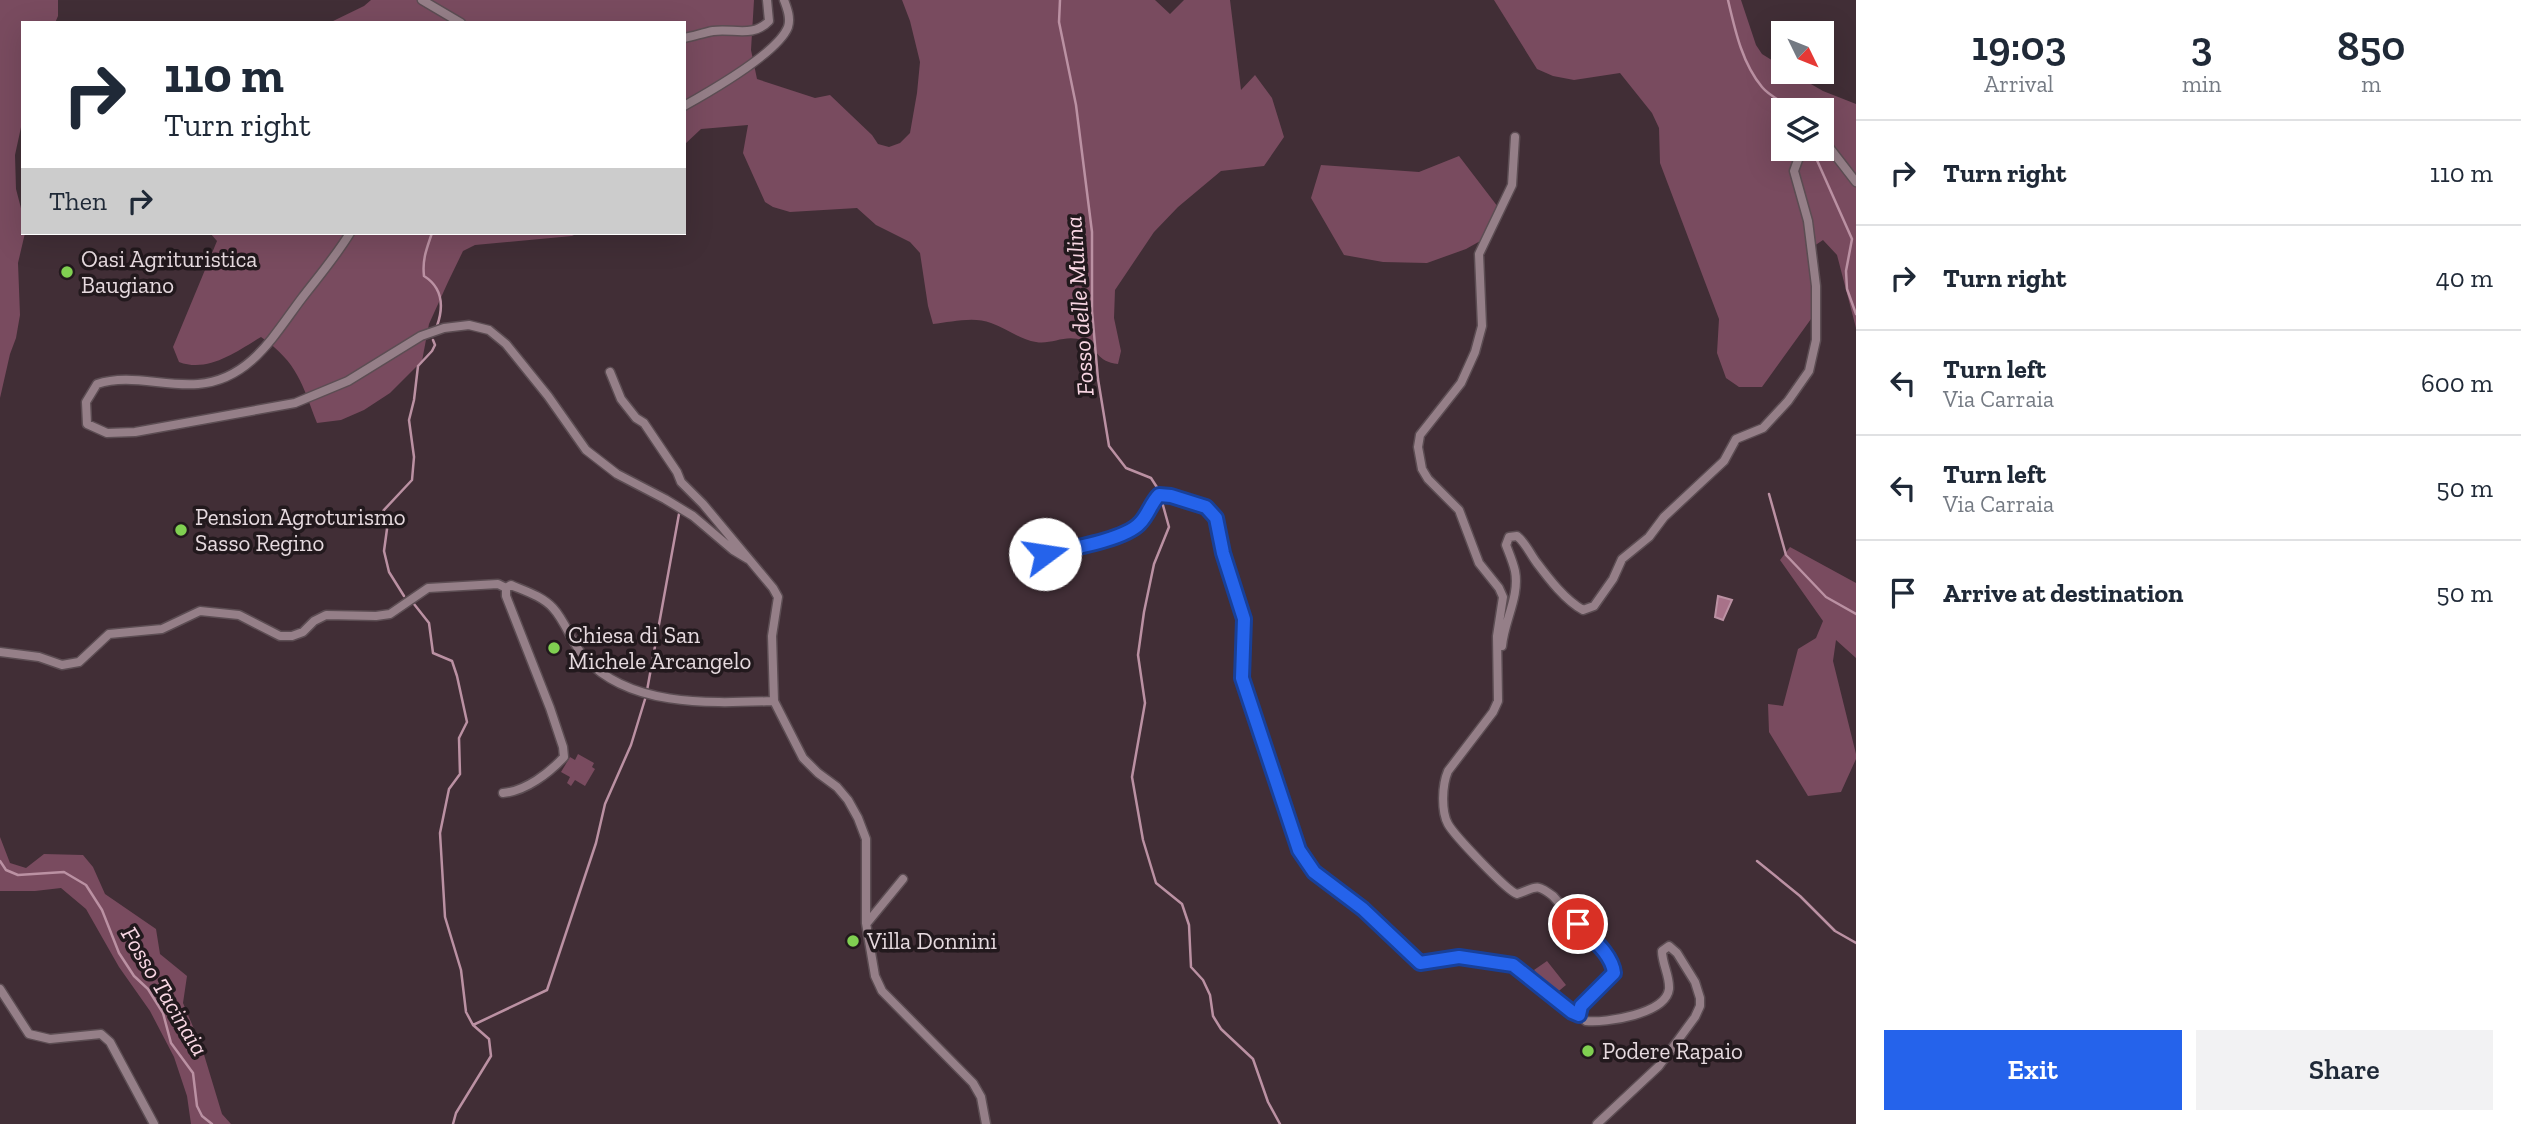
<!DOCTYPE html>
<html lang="en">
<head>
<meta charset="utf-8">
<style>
  :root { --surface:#fff; --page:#f2f2f3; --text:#1f2937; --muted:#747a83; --line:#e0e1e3; --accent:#2563eb }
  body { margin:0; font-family:"Zilla Slab",serif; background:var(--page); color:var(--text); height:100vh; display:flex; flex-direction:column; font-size:26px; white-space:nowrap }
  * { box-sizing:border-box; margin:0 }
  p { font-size:23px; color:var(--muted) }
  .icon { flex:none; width:38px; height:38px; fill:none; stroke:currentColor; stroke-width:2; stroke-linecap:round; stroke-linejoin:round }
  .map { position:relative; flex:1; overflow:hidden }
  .drawer { display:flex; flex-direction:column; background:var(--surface); width:665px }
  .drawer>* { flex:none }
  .hud { position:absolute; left:21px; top:21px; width:665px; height:214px; border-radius:0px; box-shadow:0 7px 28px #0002; background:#fff; color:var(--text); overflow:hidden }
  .needle { width:46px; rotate:133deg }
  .controls { position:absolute; left:1771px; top:21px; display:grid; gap:14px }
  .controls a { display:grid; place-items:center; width:63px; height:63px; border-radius:0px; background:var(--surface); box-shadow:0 7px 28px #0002; font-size:35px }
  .pin { position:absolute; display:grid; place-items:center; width:60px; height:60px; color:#fff; margin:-30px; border:4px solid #fff; border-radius:50%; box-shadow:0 2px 7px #0007 }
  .me { position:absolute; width:77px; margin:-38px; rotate:76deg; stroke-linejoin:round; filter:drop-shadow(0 0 5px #0008) }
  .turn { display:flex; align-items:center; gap:24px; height:147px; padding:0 28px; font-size:32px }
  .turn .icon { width:91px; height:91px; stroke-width:2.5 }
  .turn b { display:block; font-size:49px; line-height:60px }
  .then { display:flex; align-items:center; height:66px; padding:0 28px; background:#0003; gap:14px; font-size:26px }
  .eta { display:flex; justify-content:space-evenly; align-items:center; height:119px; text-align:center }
  .eta b { font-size:42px; font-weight:600; line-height:49px }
  .primary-button { display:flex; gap:14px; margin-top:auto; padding:14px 28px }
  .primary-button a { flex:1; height:80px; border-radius:0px; background:var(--accent); color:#fff; font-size:28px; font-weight:600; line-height:80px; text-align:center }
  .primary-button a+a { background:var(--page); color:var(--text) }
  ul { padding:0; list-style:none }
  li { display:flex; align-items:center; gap:21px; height:105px; padding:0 28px; border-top:2px solid var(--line) }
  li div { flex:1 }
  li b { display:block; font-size:26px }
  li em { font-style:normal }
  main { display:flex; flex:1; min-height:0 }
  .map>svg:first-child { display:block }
  .green { fill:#794b5f; fill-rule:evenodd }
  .water { fill:#a87289; stroke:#bb91a3; stroke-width:2 }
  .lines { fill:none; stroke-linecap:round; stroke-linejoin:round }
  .stream { stroke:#bb91a3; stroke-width:2.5 }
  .minor-casing { stroke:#5c4d53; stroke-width:11 }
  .minor { stroke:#957f88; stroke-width:8 }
  .route-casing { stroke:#184099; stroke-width:18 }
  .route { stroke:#2563eb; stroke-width:12 }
  .poi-dot { fill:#80d051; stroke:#22191d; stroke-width:2.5 }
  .labels { text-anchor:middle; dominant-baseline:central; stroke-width:7; stroke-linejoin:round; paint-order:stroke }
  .poi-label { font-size:23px; fill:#e6dadf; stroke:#22191d; text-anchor:start }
  .water-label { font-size:24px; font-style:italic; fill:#f9d7e4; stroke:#22191d }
</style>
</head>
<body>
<main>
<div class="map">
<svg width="1856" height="1124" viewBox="0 0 1856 1124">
  <rect width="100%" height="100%" fill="#412e36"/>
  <path class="green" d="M0,0H58V16L55,23H23V118L15,155L16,189L23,216V233H25L18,263L20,315L16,338L10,354L0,398Z
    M371,0H754L751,50L757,79L815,98L830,95L872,135L878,144L889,147L900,143L910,133L917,93L920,62L910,21L902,0H1155L1170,14L1184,0H1230L1241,90L1255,75L1272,98L1284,137L1264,166L1221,171L1178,207L1154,232L1115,290L1114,318L1121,351L1118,364C1097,362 1098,349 1083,341C1067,333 1052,345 1036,342C1020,340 1006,328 991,323C974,316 951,322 933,324L928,306L920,253L910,242L876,225L857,208L790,212L773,207L765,202L743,153L748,125L701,129L684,145V23H329L364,6Z
    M1494,0H1741L1756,45L1762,54L1783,67V72H1790L1823,91L1856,104V328L1837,255L1823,240L1814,246L1811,319L1762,387H1739L1726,378L1717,353L1719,319L1660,163L1659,128L1652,113L1620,73L1574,80L1553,76L1537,69ZM1783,110H1822V149H1783Z
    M1459,156L1498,207L1482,240L1466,249L1427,263L1383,262L1344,255L1311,198L1321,165L1419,172Z
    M210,233H578L572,236L475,245L463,251L448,282L429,324L422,361L390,393L364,410L341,420L317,423C302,384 298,363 261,337C236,352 208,373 179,362L173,347L217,241Z
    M1790,547L1856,583V658L1836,640L1833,661L1856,754V759L1841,792L1808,796L1769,732L1768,704L1783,706L1798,649L1816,638L1823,621L1780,560Z
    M578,754L594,763L592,767L595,769L585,786L575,780L571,786L567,783L570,777L561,772L570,757L575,760Z
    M0,837L10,863L26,868L44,854L83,855L93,867L105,894L156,929L160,954L187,976L183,1003L202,1048L222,1114L231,1124H191L187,1096L174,1057L150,1011L119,967L86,909L61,888L35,891H0Z
    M1547,961L1566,985L1554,995L1534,970Z"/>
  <path class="water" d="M1718,596L1732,600L1723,620L1715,617Z"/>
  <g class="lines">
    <path class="stream" d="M1060,0L1059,22L1076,105L1092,232V311L1098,379L1109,446L1126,468L1151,478L1160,492
      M1728,0C1735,30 1742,63 1762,87C1770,97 1784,102 1794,110
      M1812,149L1852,239L1846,271L1847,289L1856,314
      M432,233C427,248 422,259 424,276C443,288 444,306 437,326
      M1769,494L1786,555L1826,597L1856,614
      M1161,498L1169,527L1154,564L1144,612L1138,655L1145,703L1132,777L1143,840L1156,883L1182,904L1189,925L1191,967L1203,980L1210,995L1213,1016L1221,1029L1253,1059L1268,1102L1280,1124
      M404,596L389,572L384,551L387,529L383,511L412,480L414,457L409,420L414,400L418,366L432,351L435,345L433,340
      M414,604L429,623L433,653L452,661L457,676L467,722L459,738L460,774L449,789L440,833L445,917L461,970L466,1012L473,1025L489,1039L491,1056L456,1113L453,1124
      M0,861L6,870L18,875L64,872L86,885L102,910L119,953L134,976L148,989L163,1013L171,1043L193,1073L197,1106L202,1116L212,1124
      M1757,861L1800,896L1835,931L1856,943
      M473,1025L547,990L596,843L605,804L631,745L646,696L679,514"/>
    <defs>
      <path id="minor" d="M422,0L461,23
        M684,38C694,36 703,33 713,31C733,28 753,38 769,21L767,0
        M684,106C709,92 778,53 788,27C791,18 787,8 784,0
        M1515,137L1512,185L1479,254L1482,326L1475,352L1461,383L1420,435L1418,447L1422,469L1428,479L1459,510L1479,563L1499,588L1503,597L1497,636L1498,701L1493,712L1448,771C1442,785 1441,811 1448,824C1454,835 1507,891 1517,894C1536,888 1535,882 1553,896L1611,962L1614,973L1612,977L1581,1006L1579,1015L1586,1021C1606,1023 1666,1014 1669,989C1670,976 1662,964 1662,951L1669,946L1677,953L1695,982L1700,998V1006L1695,1017L1659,1066L1597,1124
        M1822,138L1856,182
        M350,233C336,256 319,276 302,298C274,335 250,380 198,384C164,387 129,373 97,384L86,402L87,424L107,433L135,432L295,403L348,381L421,336L444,328L469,325L489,330L506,344L548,396L586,450L617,474L665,499L693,516L733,550L748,559
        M610,372L621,399L636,418L644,423L677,472L681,482L703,504L773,588L778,597L772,636L774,701L803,758L818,773L837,787L848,800L858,818L866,839V923L875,976L882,991L973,1083L981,1097L986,1124
        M1045,554C1069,549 1124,540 1140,523C1148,514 1150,503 1159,495C1177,496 1206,501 1215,518L1223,553L1244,619L1242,678L1299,850L1314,872L1363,909L1420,963L1459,957L1513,965L1572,1012L1579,1015
        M1502,646C1504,621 1520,596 1515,571C1513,562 1509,553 1506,545L1509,537L1517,536C1526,543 1530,554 1537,563C1549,579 1565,600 1583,610L1594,606L1613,579L1622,559L1649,537L1664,517L1724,461L1736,439L1763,428L1788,401L1809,371L1816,340V286L1808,221L1794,171L1802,149
        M0,652L39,657L62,665L79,662L109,634L162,629L200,611L239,615L280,636H292L303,632L314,621L326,615L376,616L390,614L428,588L498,584L506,588L511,585C525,591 542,596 553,608C566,622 572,644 585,658C630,708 713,703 774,701
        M503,793C526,791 549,773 564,757L563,747L550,708L506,596V588
        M867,923L903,879
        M0,989L29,1034L50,1039L101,1034L110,1042L154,1124"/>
    </defs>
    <use href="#minor" class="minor-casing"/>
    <use href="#minor" class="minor"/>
  </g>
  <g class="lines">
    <defs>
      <path id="route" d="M1045,554C1068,549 1125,540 1140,523C1148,515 1151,503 1159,495L1171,496L1206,507L1216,518L1223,553L1244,619L1242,678L1299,850L1314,872L1363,909L1420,963L1459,957L1513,965L1572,1012L1579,1015L1581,1006L1614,973C1612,954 1591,938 1578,924"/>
    </defs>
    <use href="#route" class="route-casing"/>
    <use href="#route" class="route"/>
  </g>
  <g class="poi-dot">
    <circle cx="67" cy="272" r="7"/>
    <circle cx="181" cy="530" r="7"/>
    <circle cx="554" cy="648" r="7"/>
    <circle cx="853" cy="941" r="7"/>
    <circle cx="1588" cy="1051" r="7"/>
  </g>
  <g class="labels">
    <g class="poi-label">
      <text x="81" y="259">Oasi Agrituristica<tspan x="81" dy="26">Baugiano</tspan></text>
      <text x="195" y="517">Pension Agroturismo<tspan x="195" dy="26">Sasso Regino</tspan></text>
      <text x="568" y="635">Chiesa di San<tspan x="568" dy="26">Michele Arcangelo</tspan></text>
      <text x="867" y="941">Villa Donnini</text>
      <text x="1602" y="1051">Podere Rapaio</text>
    </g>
    <g class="water-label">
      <text transform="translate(1079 306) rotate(-94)">Fosso delle Mulina</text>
      <text transform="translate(165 991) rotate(59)">Fosso Tacinaia</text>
    </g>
  </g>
</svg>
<div class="controls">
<a><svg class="needle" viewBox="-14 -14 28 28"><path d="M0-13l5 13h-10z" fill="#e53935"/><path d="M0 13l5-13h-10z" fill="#747a83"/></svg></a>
<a><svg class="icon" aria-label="layers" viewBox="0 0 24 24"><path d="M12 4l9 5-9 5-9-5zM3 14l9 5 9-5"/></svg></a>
</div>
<div class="pin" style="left:1578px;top:924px;background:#d93025"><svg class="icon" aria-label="arrive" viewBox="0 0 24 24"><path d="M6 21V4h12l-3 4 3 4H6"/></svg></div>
<svg class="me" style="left:1045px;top:554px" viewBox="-20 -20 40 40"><circle r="19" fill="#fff"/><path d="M0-13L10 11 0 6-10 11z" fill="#2563eb"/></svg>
<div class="hud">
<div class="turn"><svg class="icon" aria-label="right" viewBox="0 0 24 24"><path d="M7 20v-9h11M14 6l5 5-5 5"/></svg><div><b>110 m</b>Turn right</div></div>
<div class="then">Then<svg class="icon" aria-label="right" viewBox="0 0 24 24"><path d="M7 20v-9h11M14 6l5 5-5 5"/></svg></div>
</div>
</div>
<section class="drawer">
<div class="eta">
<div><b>19:03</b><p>Arrival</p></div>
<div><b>3</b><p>min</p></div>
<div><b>850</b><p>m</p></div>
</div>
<ul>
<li><svg class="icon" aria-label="right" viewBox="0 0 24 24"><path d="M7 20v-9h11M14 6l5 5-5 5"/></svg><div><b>Turn right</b></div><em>110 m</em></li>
<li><svg class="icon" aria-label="right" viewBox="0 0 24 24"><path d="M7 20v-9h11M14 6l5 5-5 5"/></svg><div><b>Turn right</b></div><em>40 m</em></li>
<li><svg class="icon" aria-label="left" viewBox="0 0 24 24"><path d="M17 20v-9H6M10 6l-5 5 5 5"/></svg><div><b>Turn left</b><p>Via Carraia</p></div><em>600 m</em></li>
<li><svg class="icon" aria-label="left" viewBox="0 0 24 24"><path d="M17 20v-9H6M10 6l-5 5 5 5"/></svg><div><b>Turn left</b><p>Via Carraia</p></div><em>50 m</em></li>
<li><svg class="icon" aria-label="arrive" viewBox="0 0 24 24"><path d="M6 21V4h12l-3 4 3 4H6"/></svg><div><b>Arrive at destination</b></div><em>50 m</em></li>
</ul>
<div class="primary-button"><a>Exit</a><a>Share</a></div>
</section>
</main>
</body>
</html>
